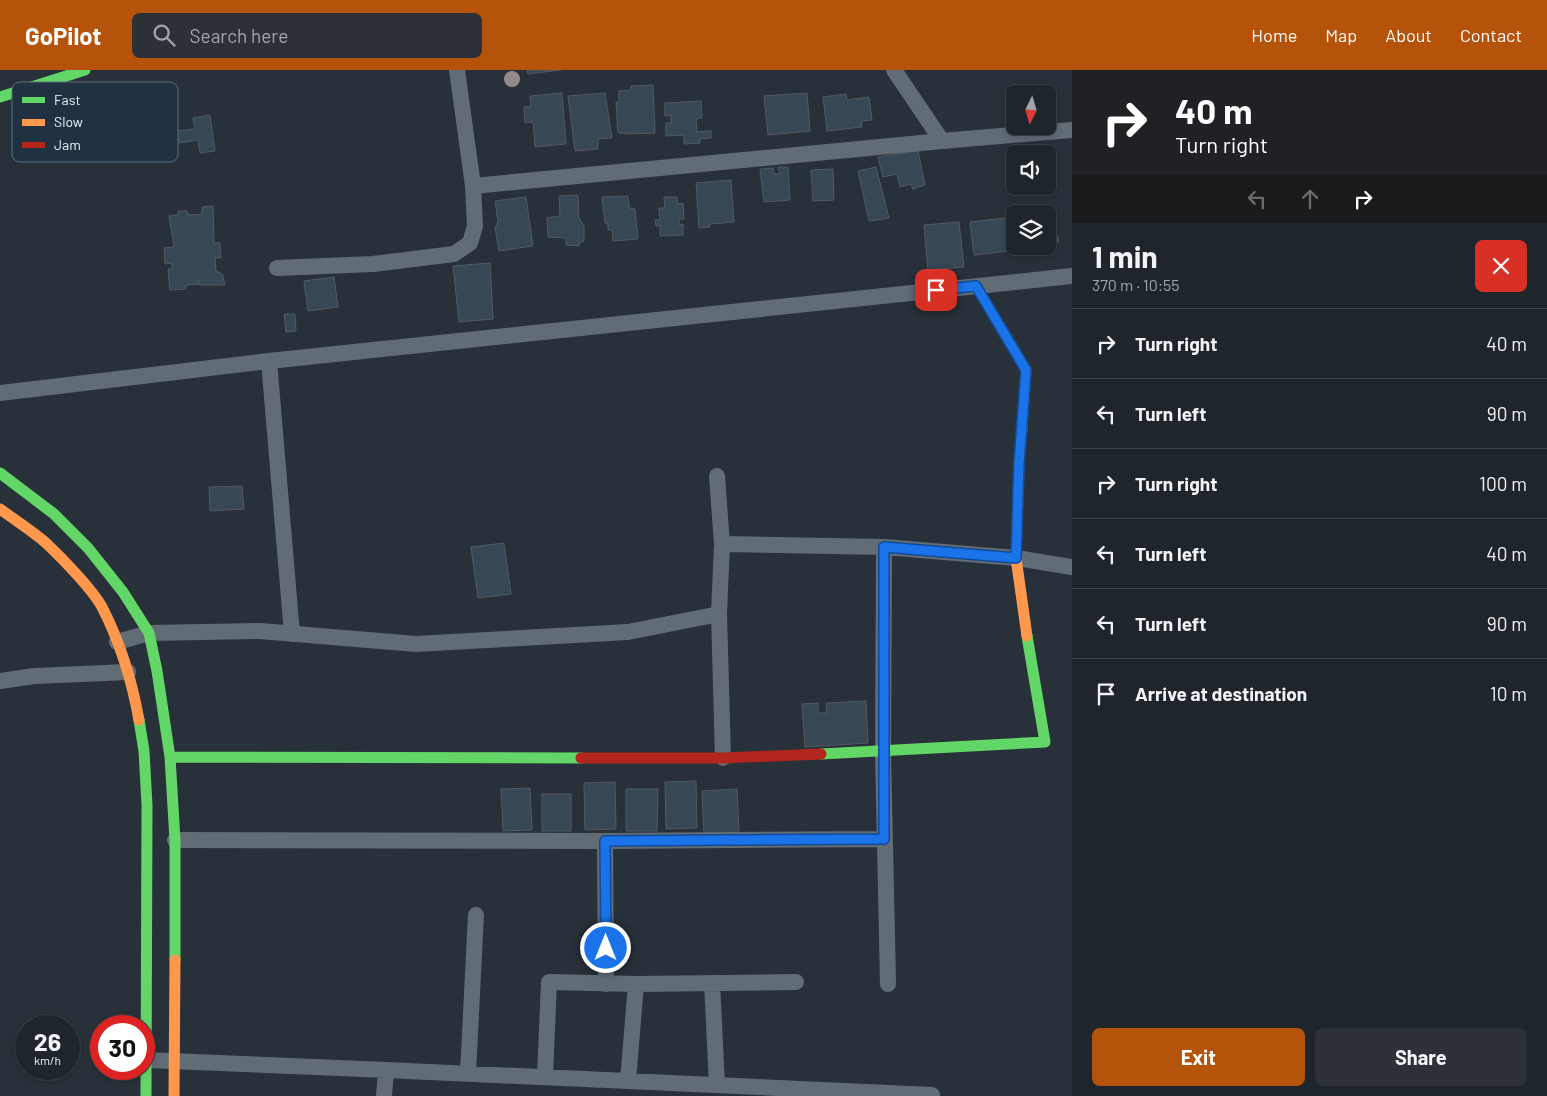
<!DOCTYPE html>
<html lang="en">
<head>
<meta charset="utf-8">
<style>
  :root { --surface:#1e252b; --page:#2b3137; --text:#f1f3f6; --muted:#a1a5a9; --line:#3c4247; --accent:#b45309 }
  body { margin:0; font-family:Barlow,sans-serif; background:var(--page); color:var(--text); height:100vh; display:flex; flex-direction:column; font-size:19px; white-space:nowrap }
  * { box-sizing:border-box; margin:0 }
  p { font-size:16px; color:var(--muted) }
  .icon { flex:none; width:28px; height:28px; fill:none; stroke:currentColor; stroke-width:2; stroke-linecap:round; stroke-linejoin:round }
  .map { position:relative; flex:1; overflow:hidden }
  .side { display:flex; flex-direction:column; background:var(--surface); width:475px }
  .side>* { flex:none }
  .top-card { background:#202124; color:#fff; overflow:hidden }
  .needle { width:32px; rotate:185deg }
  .tools { position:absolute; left:1006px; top:15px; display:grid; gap:10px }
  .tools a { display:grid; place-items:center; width:50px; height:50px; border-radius:8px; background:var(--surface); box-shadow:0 2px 8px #0003,0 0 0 1px var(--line); font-size:25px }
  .speed { position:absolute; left:15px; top:945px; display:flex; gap:10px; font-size:25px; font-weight:700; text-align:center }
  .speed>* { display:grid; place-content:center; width:65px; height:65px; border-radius:50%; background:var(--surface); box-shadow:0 2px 8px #0003,0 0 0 1px var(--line); line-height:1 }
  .speed small { font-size:12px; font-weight:400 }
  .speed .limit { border:8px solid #d22; background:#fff; color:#111 }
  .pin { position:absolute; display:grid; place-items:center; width:42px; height:42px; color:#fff; margin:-21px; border-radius:10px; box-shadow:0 2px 8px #0006 }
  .me { position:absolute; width:55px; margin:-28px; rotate:0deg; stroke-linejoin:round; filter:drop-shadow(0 0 4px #0008) }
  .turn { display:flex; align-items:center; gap:18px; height:105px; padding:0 20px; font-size:22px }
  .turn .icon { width:65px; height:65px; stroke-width:2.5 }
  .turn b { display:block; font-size:35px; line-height:42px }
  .lanes { display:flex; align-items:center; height:48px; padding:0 20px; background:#0003; justify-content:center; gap:25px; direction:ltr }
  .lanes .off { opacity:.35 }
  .round { display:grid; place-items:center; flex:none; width:52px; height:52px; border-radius:8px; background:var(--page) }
  .head { display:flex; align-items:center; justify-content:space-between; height:85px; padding:0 20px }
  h1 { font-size:30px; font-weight:700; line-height:38px }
  .primary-button { display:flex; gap:10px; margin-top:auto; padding:10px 20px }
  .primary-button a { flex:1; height:58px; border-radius:8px; background:var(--accent); color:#fff; font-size:20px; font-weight:700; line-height:58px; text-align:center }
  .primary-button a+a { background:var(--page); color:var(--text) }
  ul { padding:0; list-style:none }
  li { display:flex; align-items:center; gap:15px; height:70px; padding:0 20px; border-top:1px solid var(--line) }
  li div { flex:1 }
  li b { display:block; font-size:19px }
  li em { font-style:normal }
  header { display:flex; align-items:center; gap:30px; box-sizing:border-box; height:70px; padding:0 25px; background:var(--accent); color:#fff }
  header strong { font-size:24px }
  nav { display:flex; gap:28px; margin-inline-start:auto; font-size:18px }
  .search { width:350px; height:45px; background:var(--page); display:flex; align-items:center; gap:12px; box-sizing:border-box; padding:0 18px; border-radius:8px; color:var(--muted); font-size:19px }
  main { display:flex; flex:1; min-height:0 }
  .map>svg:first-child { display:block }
  .building { fill:#374754; stroke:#525a62 }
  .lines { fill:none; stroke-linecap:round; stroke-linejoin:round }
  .street { stroke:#626c75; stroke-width:16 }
  .fast { stroke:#63d668; stroke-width:11 }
  .slow { stroke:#ff974d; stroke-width:11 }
  .jam { stroke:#b3261e; stroke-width:11 }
  .tree { fill:#948a8a }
  .route-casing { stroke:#114b97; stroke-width:12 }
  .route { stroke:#1a73e8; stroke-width:9 }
  .key { fill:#203241; stroke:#5c6c79; stroke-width:1 }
  .key-label { font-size:14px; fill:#e8f3fd }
</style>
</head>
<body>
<header>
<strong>GoPilot</strong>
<div class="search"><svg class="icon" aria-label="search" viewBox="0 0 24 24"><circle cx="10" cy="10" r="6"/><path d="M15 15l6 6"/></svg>Search here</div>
<nav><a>Home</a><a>Map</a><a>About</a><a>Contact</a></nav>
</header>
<main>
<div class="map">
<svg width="1072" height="1026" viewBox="0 0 1072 1026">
  <rect width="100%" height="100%" fill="#283139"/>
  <path class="building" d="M527,0H561L528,4Z
    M653,15L655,63L625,64V63H618L616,32H619V21L631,20V16Z
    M562,23L566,74L535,77L533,52L525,53L524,37L531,36L530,26Z
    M605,23L612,68L598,69V79L575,81L568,26Z
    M807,23L810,61L768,65L764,26Z
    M846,24L847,30L869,27L872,50L861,51L862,57L827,61L823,27Z
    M701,31L702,48L696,49L697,62L711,61V68L700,69V73L684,74V65L666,66V53H671V45L665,46V33Z
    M210,45L215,81L200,83L198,70L179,73L177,61L195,59L193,48Z
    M918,81L925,115L913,119L911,114L900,117L897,104L883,107L878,87Z
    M778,97H788L790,130L764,132L760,99L773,98L774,104H780Z
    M876,97L889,148L869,151L858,101Z
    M833,99L834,130L813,131L811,100Z
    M731,110L734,152L710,154V157L699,158L696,113Z
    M578,125L579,148L584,156V171L580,172L579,176L566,175V168L548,167L547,148L560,146L559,126Z
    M628,126L629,138L635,139L638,169L613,171L612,160H608V153H605L602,127Z
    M526,127L533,176L499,181L495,158L498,151L495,131Z
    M664,127H677V134L683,133L684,149H679V155L683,154V165L660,166V155L656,156L655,150H660L659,138H665Z
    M213,136L214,173H220L221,188H215L216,201L222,204L225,215H199V210H198V214L187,215L185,219L170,220L168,199H172V193L165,194L164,178L174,177L169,146L178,145V141H187L189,145L202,144V137Z
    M1047,144H1049L1052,167L1058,166L1059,172L1048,173L1049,180L1038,181L1035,178L974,185L970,152L1015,147V176H1048Z
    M959,152L964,197L928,200L924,155Z
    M490,193L493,249L459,252L453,196Z
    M334,207L338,237L308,241L304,211Z
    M284,244H295L296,261L286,262Z
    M242,416L244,439L210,441L209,417Z
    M504,473L511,524L478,528L471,477Z
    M866,631L868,673L805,677L802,634L818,633V643H827L826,633Z
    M696,711L697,758L666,759L665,712Z
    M615,712L616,759L585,760L584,713Z
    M530,718L532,760L503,761L501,719Z
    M626,719H658L657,761H626Z
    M737,719L739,763L704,765L702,721Z
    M542,724H571V761H542Z"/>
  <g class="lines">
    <path class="street" d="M894,0L942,71
      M473,116L942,71L1072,60
      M277,198L373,194L454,184L470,173L475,156L473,116L457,0
      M269,291L292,564
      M0,323L269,291L1072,206
      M717,406L722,474L719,544L723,688
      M722,474L884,477L1016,488L1072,497
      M884,477L883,682L888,914
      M117,572L149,563L260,561L416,574L628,562L719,544
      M0,611L34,606L128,602
      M175,770L605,771L884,769
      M605,771L606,914
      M712,913L717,1015
      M146,990L386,1000L932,1025
      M468,1003L476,845
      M545,1007L549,912L636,914L796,912
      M628,1011L636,914
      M384,1026L386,1000"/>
    <path class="fast" d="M0,27L85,0
      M976,216L1026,300L1022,358
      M0,403L54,444L88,478L123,522L149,563L157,601L170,687L175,770V890
      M139,650L144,681L147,735L146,1026
      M821,684L1045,672L1027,566
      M170,687L581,688"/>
    <path class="slow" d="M1022,358L1019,394L1016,488L1027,566
      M0,439C15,450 32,461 46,473C62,488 92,519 102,537C120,572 132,611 139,650
      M174,1026L175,890"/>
    <path class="jam" d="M581,688H723L821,684"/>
  </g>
  <circle class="tree" cx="512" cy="9" r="8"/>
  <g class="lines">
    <defs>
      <path id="route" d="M606,878L605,771L884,769V477L1016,488L1019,394L1026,300L976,216L936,220"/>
    </defs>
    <use href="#route" class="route-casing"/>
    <use href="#route" class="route"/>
  </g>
  <rect x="12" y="12" width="166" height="80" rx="8" class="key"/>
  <rect x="22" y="27" width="23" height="6" fill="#63d668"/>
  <rect x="22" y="49" width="23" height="7" fill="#ff974d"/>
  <rect x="22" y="72" width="23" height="6" fill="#b3261e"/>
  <g class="key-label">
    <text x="54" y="35">Fast</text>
    <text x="54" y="57">Slow</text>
    <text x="54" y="80">Jam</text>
  </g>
</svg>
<div class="tools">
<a><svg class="needle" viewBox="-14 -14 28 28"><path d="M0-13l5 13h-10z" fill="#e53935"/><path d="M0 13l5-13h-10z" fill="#a1a5a9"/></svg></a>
<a><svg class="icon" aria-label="sound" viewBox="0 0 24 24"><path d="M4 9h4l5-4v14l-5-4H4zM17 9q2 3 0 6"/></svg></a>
<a><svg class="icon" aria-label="layers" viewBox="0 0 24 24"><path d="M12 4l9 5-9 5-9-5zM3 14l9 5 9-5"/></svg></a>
</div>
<div class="speed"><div>26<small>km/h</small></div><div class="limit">30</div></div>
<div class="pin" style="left:936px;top:220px;background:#d93025"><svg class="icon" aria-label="arrive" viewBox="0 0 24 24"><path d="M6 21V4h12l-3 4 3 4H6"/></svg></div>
<svg class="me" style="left:606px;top:878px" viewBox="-20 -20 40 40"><circle r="17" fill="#1a73e8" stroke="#fff" stroke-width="3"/><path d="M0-11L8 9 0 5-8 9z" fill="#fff"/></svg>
</div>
<section class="side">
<div class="top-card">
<div class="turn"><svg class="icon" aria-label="right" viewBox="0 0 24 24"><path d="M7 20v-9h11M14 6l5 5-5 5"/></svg><div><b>40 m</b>Turn right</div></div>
<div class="lanes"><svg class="icon off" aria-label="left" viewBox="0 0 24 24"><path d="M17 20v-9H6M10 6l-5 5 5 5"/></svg><svg class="icon off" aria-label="ahead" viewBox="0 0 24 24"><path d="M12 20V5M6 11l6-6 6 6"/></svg><svg class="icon" aria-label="right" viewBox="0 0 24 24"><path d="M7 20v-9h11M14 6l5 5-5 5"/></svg></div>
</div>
<div class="head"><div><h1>1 min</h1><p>370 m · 10:55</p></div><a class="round" style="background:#d93025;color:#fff"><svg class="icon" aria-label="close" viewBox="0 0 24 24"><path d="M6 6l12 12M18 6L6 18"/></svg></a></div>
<ul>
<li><svg class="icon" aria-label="right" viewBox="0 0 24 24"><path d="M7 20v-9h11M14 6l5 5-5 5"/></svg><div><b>Turn right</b></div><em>40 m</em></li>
<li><svg class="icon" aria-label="left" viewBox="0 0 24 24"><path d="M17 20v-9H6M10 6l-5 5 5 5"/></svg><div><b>Turn left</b></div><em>90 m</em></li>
<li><svg class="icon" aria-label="right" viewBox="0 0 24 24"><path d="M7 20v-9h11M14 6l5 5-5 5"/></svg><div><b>Turn right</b></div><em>100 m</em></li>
<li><svg class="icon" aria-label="left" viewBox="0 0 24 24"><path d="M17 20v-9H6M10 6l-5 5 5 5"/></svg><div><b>Turn left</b></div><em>40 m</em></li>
<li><svg class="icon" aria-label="left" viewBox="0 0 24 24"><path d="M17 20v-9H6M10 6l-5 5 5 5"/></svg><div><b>Turn left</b></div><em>90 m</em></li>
<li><svg class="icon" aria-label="arrive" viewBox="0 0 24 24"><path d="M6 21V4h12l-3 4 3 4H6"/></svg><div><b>Arrive at destination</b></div><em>10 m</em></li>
</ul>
<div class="primary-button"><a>Exit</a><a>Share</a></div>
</section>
</main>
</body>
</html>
